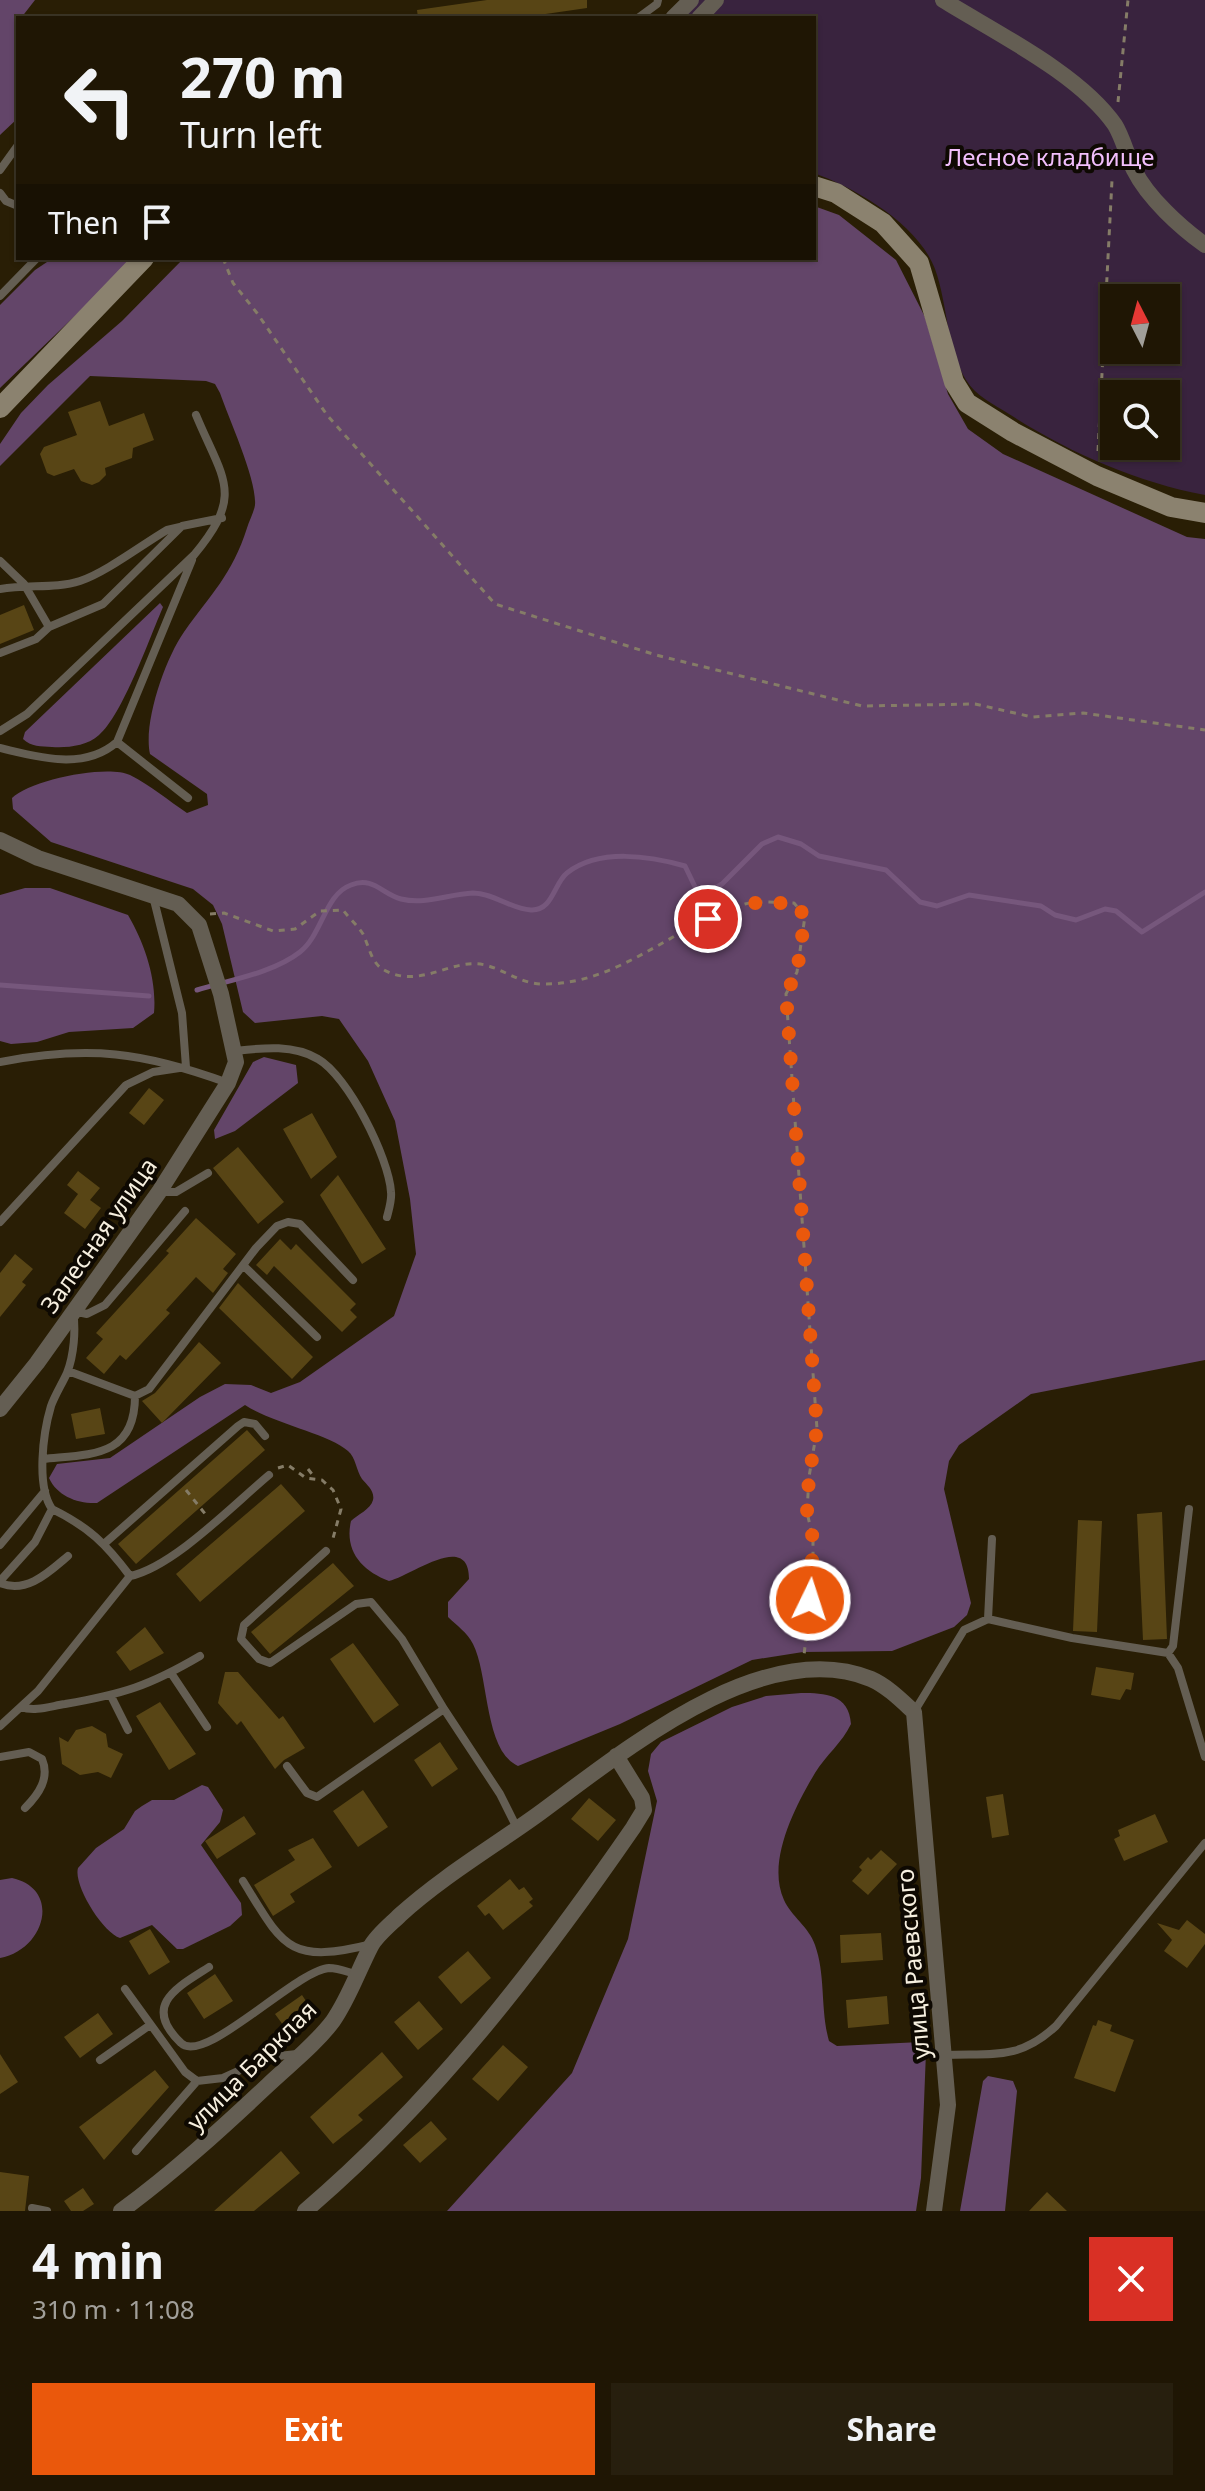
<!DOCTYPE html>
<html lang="en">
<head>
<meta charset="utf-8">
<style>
  :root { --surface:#1f1604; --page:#271f0e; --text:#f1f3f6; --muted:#a19f9a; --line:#3c3526; --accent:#ea580c }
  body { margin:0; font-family:"Noto Sans",sans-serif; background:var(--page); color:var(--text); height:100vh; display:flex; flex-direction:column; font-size:30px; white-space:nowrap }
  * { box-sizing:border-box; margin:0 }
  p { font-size:26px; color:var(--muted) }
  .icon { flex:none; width:44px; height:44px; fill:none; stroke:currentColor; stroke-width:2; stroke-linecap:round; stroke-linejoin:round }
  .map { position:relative; height:2211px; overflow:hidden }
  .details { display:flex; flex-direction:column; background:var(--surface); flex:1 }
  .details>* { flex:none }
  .top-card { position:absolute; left:16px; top:16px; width:800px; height:244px; border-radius:0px; box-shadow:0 2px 6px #0004,0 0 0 2px var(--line); background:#1f1604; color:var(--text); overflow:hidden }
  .needle { width:52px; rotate:354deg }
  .controls { position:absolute; left:1100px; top:284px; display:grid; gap:16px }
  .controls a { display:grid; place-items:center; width:80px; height:80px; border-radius:0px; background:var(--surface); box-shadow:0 2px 6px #0004,0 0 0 2px var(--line); font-size:40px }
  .pin { position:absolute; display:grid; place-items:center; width:68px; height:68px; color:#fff; margin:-34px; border:4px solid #fff; border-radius:50%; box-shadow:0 2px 8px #0007 }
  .me { position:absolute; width:88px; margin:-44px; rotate:4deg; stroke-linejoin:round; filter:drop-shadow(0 0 6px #0008) }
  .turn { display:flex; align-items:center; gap:28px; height:168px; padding:0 32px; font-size:36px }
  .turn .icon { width:104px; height:104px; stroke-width:2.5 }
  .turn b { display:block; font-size:56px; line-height:68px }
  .then { display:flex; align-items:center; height:76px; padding:0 32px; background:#0003; gap:16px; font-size:30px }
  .round { display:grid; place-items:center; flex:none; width:84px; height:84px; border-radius:0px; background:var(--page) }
  .head { display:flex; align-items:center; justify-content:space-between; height:136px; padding:0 32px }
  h1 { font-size:48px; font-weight:700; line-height:60px }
  .button { display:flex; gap:16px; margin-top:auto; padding:16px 32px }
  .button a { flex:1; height:92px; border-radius:0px; background:var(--accent); color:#fff; font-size:32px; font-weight:700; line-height:92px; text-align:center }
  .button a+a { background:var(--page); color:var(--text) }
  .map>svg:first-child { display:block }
  .green { fill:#39233e; fill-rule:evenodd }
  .forest { fill:#634569 }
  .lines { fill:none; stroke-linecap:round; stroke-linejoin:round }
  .stream { stroke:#76577c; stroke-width:5 }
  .building { fill:#584515 }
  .path { stroke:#857c67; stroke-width:3; stroke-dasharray:6 6; stroke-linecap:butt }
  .lane { stroke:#645e53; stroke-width:8 }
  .street { stroke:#645e53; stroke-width:16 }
  .secondary { stroke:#8b826f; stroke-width:20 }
  .route { stroke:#ea580c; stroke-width:14; stroke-dasharray:0 25.2 }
  .labels { text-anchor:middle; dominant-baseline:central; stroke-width:8; stroke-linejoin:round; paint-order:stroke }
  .park-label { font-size:24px; fill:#f2bffc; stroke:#0e0902 }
  .street-label { font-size:24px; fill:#f6efdf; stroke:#0e0902 }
</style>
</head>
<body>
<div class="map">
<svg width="1205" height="2211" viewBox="0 0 1205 2211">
  <rect width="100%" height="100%" fill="#291e05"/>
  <path class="green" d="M697,0H1205V495C1136,482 1068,452 1009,414C993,404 976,396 966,380C946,347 948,305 935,269C918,224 857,189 814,173V18H680ZM1114,298H1166V350H1114ZM1114,394H1166V446H1114Z"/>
  <path class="forest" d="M0,0H35L21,18H18V118L0,135Z
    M814,206L839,215L896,260L925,317L948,394L968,429L1003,454L1187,537L1205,539V1360L1031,1394L959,1445L949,1461L944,1489L971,1603L967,1615L954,1627L892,1651L803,1652L752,1660L620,1724L518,1766C484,1751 489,1675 473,1644C467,1632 457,1626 448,1617V1602L469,1579C469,1530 410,1577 389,1581C362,1571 344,1551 351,1521C357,1515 371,1509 373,1500C375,1491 367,1485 362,1479C356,1470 356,1458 348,1451C329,1434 272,1423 245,1405L97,1503C78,1504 57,1496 49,1478L57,1464L110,1458L200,1397L225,1384L251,1385L271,1393L300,1382L394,1316L416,1254L410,1199L395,1121L368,1061L339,1019L322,1016L255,1023L243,1012L222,924L213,905L193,889L51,842L13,809L12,798C30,780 107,764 130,775C150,785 169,801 187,813L208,805L207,794L150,754C143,723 165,659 184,632C211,594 232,575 247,528C249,521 254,512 255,505C257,480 229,419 220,393L215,384L206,381L90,376L0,466V444L21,413L48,385L122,321L184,258H814Z
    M53,258H135L0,388V305L35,270Z
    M160,603L163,607C150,637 122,716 99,735C87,746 67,748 52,747C41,746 31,747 23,739L25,732Z
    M25,888H50L128,915C145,944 157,980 154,1013L133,1028L69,1032L37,1042L11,1044L0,1041V895Z
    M264,1057L296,1065L298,1083L235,1131L215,1139L214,1130L253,1062Z
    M801,1693C825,1693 849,1694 851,1724C842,1743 826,1755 815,1773C796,1805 766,1861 784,1900C791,1916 809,1927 815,1945C826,1976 820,2009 829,2041L837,2046L921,2042L926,2052L921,2178L916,2211H447L572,2073L628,1939L657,1801L648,1771L651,1754L661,1742L732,1707L766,1696Z
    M202,1785L208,1787L223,1810L220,1822L201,1845L241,1903L242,1915L230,1926L183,1949H177L152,1925L120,1938C103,1933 73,1885 78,1868L96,1848L124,1829L135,1811L142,1806L152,1800H174Z
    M12,1878C62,1889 45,1950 0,1958V1880Z
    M988,2076L1013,2081L1017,2091L1005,2211H960L983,2081Z"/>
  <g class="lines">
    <path class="stream" d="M0,985L149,996
      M197,990C230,980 273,973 300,952C322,935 325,894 351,885C373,876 382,894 401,899C426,905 448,894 473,893C493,893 511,909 531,910C553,911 554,883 567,873C599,848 650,856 685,866L697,891H710L722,884L762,844L778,837L801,844L819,856L886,870L920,902L937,906L969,895L1041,906L1055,915L1076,920L1105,909L1116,911L1142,932L1205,892"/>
  </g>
  <path class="building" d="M487,0H587V8L518,18H418L417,10Z
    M100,401L109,426L144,413L154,440L133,448L132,458L105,468L106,475L99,482L92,485L81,481L74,469L54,476L47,473L40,454L44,447L77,435L68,412Z
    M24,605L34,630L0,644V615Z
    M149,1088L164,1100L144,1125L129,1113Z
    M312,1113L337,1157L311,1179L283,1129Z
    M238,1147L284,1202L258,1224L213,1168Z
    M78,1171L100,1188L90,1200L101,1208L85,1229L64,1213L78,1194L67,1185Z
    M338,1175L386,1249L362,1264L320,1195Z
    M196,1218L236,1254L223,1269L228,1273L213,1293L196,1277L166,1310L170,1313L126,1360L120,1355L104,1374L86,1358L103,1339L96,1333L169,1253L166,1251Z
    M280,1239L291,1250L296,1244L356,1304L350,1310L357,1317L342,1332L274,1266L267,1275L256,1265Z
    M15,1254L33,1269L22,1282L26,1285L0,1317V1273Z
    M238,1283L313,1357L292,1379L219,1308Z
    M199,1342L221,1363L162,1423L142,1401L155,1393Z
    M100,1408L105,1434L76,1439L71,1414Z
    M247,1430L265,1450L136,1564L118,1544Z
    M281,1484L305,1511L200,1602L176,1574Z
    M1162,1512L1167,1639L1143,1640L1137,1514Z
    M1078,1520L1102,1521L1097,1632L1073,1631Z
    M333,1563L354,1586L270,1654L251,1632Z
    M145,1627L164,1653L130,1671L116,1652Z
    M353,1643L399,1705L374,1723L330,1659Z
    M1096,1667L1134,1673L1131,1690L1126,1689L1120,1700L1091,1695Z
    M225,1672H238L279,1719L283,1716L305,1748L284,1760L275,1769L241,1721L237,1725L218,1703Z
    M160,1702L196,1754L169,1770L136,1716Z
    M92,1726L106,1734L108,1747L123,1754L111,1778L98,1772L80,1775L62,1764L59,1737L68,1742L76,1730Z
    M440,1742L458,1769L432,1787L414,1760Z
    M363,1790L388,1827L358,1847L333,1811Z
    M1003,1794L1009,1835L992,1838L986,1797Z
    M589,1798L616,1820L598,1841L571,1819Z
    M1155,1814L1168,1842L1124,1861L1114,1839L1120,1836L1118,1830Z
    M244,1816L256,1834L217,1859L205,1841Z
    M313,1838L332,1867L290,1894L295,1902L273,1916L254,1885L295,1860L288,1850Z
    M881,1850L897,1864L868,1895L852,1881L862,1870L859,1867L868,1857L871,1860Z
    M510,1879L519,1890L524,1887L533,1899L529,1902L533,1906L503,1930L489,1913L485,1916L477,1906Z
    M1187,1920L1205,1934V1944L1187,1968L1164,1951L1172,1940L1157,1923L1179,1930Z
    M150,1929L170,1962L149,1975L129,1941Z
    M881,1933L883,1960L841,1963L840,1935Z
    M468,1951L491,1978L461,2004L438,1977Z
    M215,1974L233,2001L204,2019L187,1993Z
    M302,1995L310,2007L283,2025L275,2014Z
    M887,1996L889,2024L848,2028L846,2000Z
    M419,2001L443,2029L418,2050L394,2022Z
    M98,2013L113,2034L80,2058L64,2037Z
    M1098,2020L1112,2025L1110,2031L1134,2040L1115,2092L1074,2078L1093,2025L1096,2026Z
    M503,2045L528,2067L498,2101L472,2079Z
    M382,2052L403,2077L358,2115L363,2120L333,2144L310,2117Z
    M0,2054L18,2082L0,2094Z
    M155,2070L169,2087L104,2160L79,2127Z
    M431,2121L447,2139L420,2163L403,2145Z
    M281,2151L300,2173L254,2211H214Z
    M0,2172L29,2176L25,2211H0Z
    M83,2188L94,2204L83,2211H71L64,2201Z
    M1047,2192L1067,2211H1029Z"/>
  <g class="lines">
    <path class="path" d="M1118,102L1128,0
      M223,258L233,283L257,313L327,415L495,604L656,655L862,706L975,704L1032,717L1083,713L1205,730
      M1098,451L1112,180
      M210,914L224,913L273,931L295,929L320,911L343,910C349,918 358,926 363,934C369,946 371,963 384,970C421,990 452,957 485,965C505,970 521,984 543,984C620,985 675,924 745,904C760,900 779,903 794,903L805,916L797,972L786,994L817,1429L809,1477L807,1512L813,1539V1577L804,1655
      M278,1468L288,1465L306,1478L322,1480L333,1490L341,1509L332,1542
      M308,1469L315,1478
      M186,1490L206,1515"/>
    <path class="lane" d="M638,18L657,4L658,0
      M0,170L18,145
      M0,193L6,201L18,206
      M0,296L37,258
      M0,561L24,584L49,627
      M0,589C27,584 55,589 80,581C105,573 143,544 167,530L180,527
      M0,653L36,639L49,627L103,604L182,526L222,518
      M0,731L27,714L194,555C245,494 223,480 196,415
      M117,742L188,798
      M0,748C39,757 84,771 117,742L192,560
      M234,1051C262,1048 293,1044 318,1059C348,1076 389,1158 391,1192C392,1200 389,1209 387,1217
      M0,1062C89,1045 143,1052 228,1083
      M160,1192H176L208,1173
      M0,1222L126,1085L153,1072L186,1067L182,1013L153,896
      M244,1266L317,1337
      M68,1371L135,1396L149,1389L256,1248L277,1226L288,1222L300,1224L353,1280
      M43,1459C90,1454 135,1458 135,1396
      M52,1509C89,1527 106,1544 130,1576
      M105,1543L238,1426L244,1422L255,1424L265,1436
      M0,1545L45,1491
      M326,1551L244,1625L241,1639L259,1659L270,1663L356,1604L371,1602L402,1639L444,1709
      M0,1581L35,1542L52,1509C36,1486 43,1433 51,1406C55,1395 62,1384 67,1373C74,1355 76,1330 73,1311L87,1314L105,1305L185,1211
      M0,1583C27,1594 49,1572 68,1556
      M988,1619L992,1539
      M1168,1653L1178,1668L1205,1757
      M171,1673L207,1727
      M111,1696L128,1730
      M21,1707C35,1712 51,1706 65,1704C123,1694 149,1686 200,1656
      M914,1712L964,1630L988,1619L1072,1638L1168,1653L1173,1646L1189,1509
      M0,1726L38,1691L130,1576C173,1567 233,1505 269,1475
      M0,1757L29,1752L42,1759C50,1778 39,1794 25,1808
      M287,1766L307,1793L317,1797L444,1709L500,1794L517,1828
      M243,1881C283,1946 288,1965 372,1944
      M209,1967C178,1987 141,2005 181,2043C204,2066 296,1970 329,1968C339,1968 350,1973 359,1975
      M125,1989L185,2072L197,2081
      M944,2055C993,2053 1018,2061 1056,2026L1205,1843
      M100,2060L150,2025
      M136,2151L197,2081L223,2078L269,2057L297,2054
      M32,2208L47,2211"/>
    <path class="street" d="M943,0C996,33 1080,74 1115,125C1123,138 1127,156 1134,170C1148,198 1180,227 1205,245
      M673,18L691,0
      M699,18L716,0
      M0,840L38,858L178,904L199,925L221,994L236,1062L228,1083L159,1192L37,1363L0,1409
      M121,2211C174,2172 220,2130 268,2085C289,2065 315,2045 333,2021C349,1998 358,1971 371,1946C377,1935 391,1924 400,1915C442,1877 491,1848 537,1815C619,1755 762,1634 871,1679C887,1686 901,1700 914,1712L948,2105L934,2211
      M305,2211C434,2101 537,1967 633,1828L644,1810L642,1798L616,1756"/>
    <path class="secondary" d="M814,186L836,193L883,223L919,263L954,382L967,403L1013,432L1097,476L1171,507L1205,513
      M0,408L144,258"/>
  </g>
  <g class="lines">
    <path class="route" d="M708,919L748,903H794L805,916L797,972L786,994L817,1429L809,1477L807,1512L813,1539L810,1600"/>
  </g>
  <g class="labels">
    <g class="park-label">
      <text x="1050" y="156">Лесное кладбище</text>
    </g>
    <g class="street-label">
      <text transform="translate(98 1235) rotate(-55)">Залесная улица</text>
      <text transform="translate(912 1964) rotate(-95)">улица Раевского</text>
      <text transform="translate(251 2065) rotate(-45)">улица Барклая</text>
    </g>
  </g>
</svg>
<div class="controls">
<a><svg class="needle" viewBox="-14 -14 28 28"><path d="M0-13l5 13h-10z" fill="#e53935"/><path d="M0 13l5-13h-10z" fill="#a19f9a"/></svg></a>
<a><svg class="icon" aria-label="search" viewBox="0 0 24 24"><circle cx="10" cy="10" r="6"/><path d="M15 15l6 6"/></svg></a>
</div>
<div class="pin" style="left:708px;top:919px;background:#d93025"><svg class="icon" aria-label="arrive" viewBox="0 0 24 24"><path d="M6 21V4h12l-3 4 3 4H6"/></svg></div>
<svg class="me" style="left:810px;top:1600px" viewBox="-20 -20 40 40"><circle r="17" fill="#ea580c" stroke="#fff" stroke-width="3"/><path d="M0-11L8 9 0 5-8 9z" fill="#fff"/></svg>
<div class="top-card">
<div class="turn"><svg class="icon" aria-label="left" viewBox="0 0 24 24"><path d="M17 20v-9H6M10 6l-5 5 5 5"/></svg><div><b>270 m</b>Turn left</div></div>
<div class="then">Then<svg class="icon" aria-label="arrive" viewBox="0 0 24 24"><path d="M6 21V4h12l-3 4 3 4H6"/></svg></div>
</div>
</div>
<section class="details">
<div class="head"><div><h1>4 min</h1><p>310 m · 11:08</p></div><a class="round" style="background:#d93025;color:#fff"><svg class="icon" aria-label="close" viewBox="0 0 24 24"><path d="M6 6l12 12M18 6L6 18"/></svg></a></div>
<div class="button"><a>Exit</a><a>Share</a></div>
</section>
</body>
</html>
